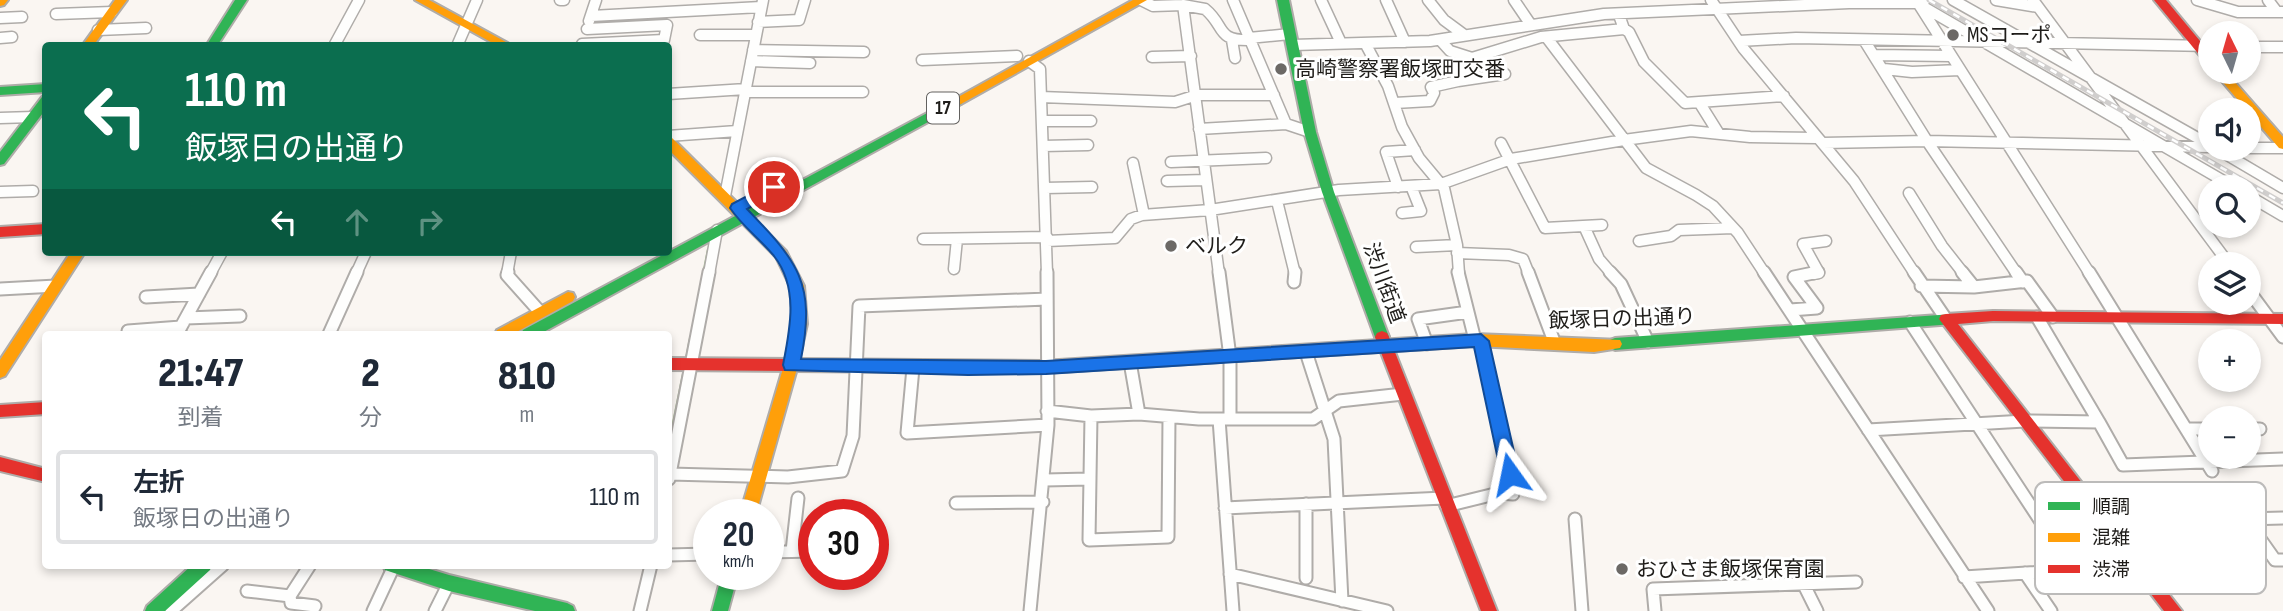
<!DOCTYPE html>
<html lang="ja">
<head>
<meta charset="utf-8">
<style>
  :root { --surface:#fff; --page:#f2f2f3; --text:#1f2937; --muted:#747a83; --line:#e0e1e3 }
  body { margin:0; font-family:"Sofia Sans Condensed","Noto Sans JP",sans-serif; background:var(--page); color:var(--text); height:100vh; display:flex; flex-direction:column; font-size:26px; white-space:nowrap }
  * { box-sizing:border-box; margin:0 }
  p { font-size:23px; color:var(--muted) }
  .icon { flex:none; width:38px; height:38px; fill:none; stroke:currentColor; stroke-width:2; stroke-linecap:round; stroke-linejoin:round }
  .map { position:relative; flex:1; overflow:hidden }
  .details { position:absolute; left:42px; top:331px; width:630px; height:238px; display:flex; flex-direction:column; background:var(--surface); border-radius:7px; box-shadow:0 4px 10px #0003 }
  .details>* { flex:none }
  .banner { position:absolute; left:42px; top:42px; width:630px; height:214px; border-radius:7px; box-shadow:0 4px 10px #0003; background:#0b6e4f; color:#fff; overflow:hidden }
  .needle { width:46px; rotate:355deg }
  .buttons { position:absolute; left:2198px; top:21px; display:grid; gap:14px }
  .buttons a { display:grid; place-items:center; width:63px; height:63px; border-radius:50%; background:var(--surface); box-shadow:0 4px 10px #0003; font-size:35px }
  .speed { position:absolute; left:693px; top:499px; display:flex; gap:14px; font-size:35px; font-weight:700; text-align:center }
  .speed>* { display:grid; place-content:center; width:91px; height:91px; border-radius:50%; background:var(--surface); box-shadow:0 4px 10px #0003; line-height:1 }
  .speed small { font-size:18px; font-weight:400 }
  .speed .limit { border:10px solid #d22; background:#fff; color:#111 }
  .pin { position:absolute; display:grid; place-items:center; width:60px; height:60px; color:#fff; margin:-30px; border:4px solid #fff; border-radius:50%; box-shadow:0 2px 7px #0007 }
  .me { position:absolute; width:77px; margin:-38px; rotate:348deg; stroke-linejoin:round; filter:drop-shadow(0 0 5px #0008) }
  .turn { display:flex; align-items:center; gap:24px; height:147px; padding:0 28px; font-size:32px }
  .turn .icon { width:91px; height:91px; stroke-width:2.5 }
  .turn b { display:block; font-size:49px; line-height:60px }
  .lanes { display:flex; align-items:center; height:66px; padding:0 28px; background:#0003; justify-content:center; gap:35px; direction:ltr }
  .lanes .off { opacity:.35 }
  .eta { display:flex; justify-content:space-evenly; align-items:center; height:119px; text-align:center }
  .eta b { font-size:42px; font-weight:800; line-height:49px }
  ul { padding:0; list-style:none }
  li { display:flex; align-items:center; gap:21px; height:94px; margin:0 14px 10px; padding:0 14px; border:4px solid var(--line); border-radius:7px }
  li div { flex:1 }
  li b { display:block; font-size:26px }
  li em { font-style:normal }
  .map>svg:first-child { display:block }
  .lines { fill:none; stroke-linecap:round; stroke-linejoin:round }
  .stream { stroke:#a8c394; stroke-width:2.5 }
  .street-far1-casing { stroke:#afaca9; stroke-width:13 }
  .street-casing { stroke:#afaca9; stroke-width:15 }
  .fast-casing { stroke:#afaca9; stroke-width:4 }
  .slow-casing { stroke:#afaca9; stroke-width:4 }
  .jam-casing { stroke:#afaca9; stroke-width:4 }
  .street-far1 { stroke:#fefefd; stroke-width:10 }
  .street { stroke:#fefefd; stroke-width:11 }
  .fast { fill:#30b455; fill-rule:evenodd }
  .slow { fill:#ff9f0a; fill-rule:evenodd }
  .jam { fill:#e5322d; fill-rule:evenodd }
  .rail-casing { stroke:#d0cecd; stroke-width:5 }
  .rail { stroke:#fff; stroke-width:2.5; stroke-dasharray:7; stroke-linecap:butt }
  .route { fill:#1a73e8; stroke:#114b97; stroke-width:2 }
  .poi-dot { fill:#6c6966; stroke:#fff; stroke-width:2.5 }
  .labels { text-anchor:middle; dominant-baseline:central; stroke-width:6; stroke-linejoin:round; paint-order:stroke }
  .shield { fill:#fff; stroke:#62615f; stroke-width:2 }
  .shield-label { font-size:19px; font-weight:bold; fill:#1f1d1a }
  .poi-label { font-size:21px; fill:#1f1d1a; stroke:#fff; text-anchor:start }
  .street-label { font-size:21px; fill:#1f1d1a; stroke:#fff }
  .key { fill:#fff; stroke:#bcbbba; stroke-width:2 }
  .key-label { font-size:19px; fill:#1f1d1a }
</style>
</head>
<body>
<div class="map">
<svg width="2283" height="611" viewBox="0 0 2283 611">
  <rect width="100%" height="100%" fill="#faf6f2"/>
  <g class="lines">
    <path class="stream" d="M704,270L708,250
      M686,360L690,339
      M668,448L684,370"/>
    <defs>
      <path id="street-far1" d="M560,0H564
        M1141,0L1153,6L1183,5L1219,274
        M1233,0L1286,124L1310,132
        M1321,0L1341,43
        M1386,0L1405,42
        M1428,0L1444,20L1463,34
        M1514,0L1531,25
        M1711,0L1743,48L1854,181L1915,274
        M1925,0L1918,3L2090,274
        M1953,0L2210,145
        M1996,0L2038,7
        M2033,0L2229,264
        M2197,0L2238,12H2283
        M2268,0L2277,12
        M1183,5L1205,9C1226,26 1215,41 1250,40
        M1922,6L2234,187
        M56,14L112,12
        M591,16L761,7
        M0,18L22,17
        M589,21L596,0
        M758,22L799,20L805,0
        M1624,29L1629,32L1644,62L1685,103L1784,96
        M98,30L146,28
        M700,35H756
        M0,38L12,37
        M1249,38L1290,34
        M1547,38L1646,168L1696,195L1713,206L1738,233L1765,274
        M1232,40L1235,58
        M1440,40L1450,51L1472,58L1541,37L1624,29L1619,15
        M1864,40L1927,141L2017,274
        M1739,41L1796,38L2210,46
        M1365,43L1388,86L1402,127L1419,158L1444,188L1457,245L1459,274
        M582,44L664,40L667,25L587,29
        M1293,45L1430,41L1604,14L1849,3H1918
        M334,46L359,0
        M457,46L477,0
        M2249,47H2283
        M753,50L864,52
        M1875,55L1951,56
        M1152,57L1191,56
        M922,60L1017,56
        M751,61L810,63
        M1029,61L1040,69L1047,274
        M1884,69L1912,72L1960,70
        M1458,81L1505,74
        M745,92H863
        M668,94L746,89
        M1041,97L1175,102L1197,95H1274
        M1699,102L1719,134
        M1395,103L1430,101L1434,93L1431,87L1458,81L1472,58
        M0,118L33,117
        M1042,121H1091
        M1199,129L1286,124
        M668,136L737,131
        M1501,143L1545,228L1602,225
        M1823,143L1927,141L2210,147
        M1043,146L1088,145
        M2249,148H2283
        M2217,149L2283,188
        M1171,162L1266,158
        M1133,163L1144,215
        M1167,181L1206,180
        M1398,187L1386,152L1415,150
        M1045,188L1092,187
        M0,192L33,191
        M1909,193L1942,246L1964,274
        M725,196L763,0
        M2249,196L2283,216
        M1277,201L1295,274
        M1402,213L1421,211L1411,186
        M1584,226L1599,259L1612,274
        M923,239L1047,237
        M1047,241L1115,238L1131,219L1142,215L1210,210L1339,190L1441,184L1511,159L1624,140L1691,131L1750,137L1817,138
        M1639,241L1671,236L1679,230L1733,228
        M1416,247L1457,245
        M1457,253L1509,255L1523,259L1529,274
        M954,269L957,239
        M210,274L222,252
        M356,274L366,252
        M507,274L511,252
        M709,274L717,230
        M1814,274L1819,273L1803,244L1826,241"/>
      <path id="street" d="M508,272L507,275L540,312
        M1219,272L1230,357V418
        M1458,272L1475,340
        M1528,272L1555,344
        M1610,272L1621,284L1648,342
        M1764,272L1988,611
        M1914,272L1946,319
        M1962,272L1974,287
        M2016,272L2023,282
        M2089,272L2212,471
        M1294,282L1295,272
        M1921,286L1974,287L2027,281L2053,317
        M0,289L56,286
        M2249,291L2283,337
        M146,297L199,294
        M1790,310L1817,308L1794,277L1818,272
        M2037,317L2099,422
        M186,318L240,316
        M1910,322L2072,569
        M128,331L181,327
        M177,334L211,272
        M329,334L357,272
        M1427,344L1418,319L1468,312
        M1306,352L1334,439L1342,601
        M1130,362L1139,414
        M913,368L907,433L1048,425
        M1047,411L1091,416L1139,414L1199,419H1313L1339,401L1403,394
        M1091,416L1089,540L1168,537L1169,417
        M1219,419L1233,611
        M2187,429H2210
        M2249,429H2260
        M1868,430L2025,421L2099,422L2123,465L2283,459
        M670,474L788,477L842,471L853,436L859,306L1047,299
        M669,479L709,272
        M1045,480L1089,479
        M956,503L1043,502
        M1306,504V578
        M1446,506L1499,493L1513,494L1481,341
        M1225,508L1444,498
        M2283,518L2246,519L2275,560H2283
        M1575,519L1582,611
        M792,551L798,498
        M768,552L814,551
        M668,555L709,554
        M310,565L290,596L291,603L315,606L312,611
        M2025,573L2051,611
        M1230,574L1387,611
        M1964,577L2138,566
        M1804,585L1817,611
        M247,591L290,596
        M171,611L223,565
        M373,611L394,566
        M435,611L449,583
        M640,611L651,565
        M1030,611L1048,425L1047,272
        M1655,611L1653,589L1856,582"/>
      <path id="fast" d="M235,0H247L217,46H206Z
        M1277,0H1289L1316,132L1334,192L1389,337L1387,341H1377L1375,337L1322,192L1304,132Z
        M46,84V92L0,95V87Z
        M46,96V109L4,164L0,165V152L42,97Z
        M957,97L963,101L961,104L540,334H521L523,330Z
        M1953,314L1958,315L1960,319L1958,323L1953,324L1615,350L1610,348L1608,344L1610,340L1615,338Z
        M192,565H212L210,570L165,611H145L147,606Z
        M383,565H416L449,575L567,603L573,606L575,611H535L449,591L385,570Z
        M722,574H738L728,611H712Z"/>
      <path id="slow" d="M0,0H8L4,5L0,6Z
        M115,0H127L93,46H82Z
        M415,0H429L513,46H498Z
        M1133,0H1147L961,104L957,105L951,101Z
        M2214,72H2226L2283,137V149L2279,148Z
        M668,137L672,138L786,251L804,286L807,324L798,365L756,514H740L784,365L793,324L790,286L776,257L668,149Z
        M71,252H85L5,376L0,378V360Z
        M568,292L573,293L575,297L573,301L513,334H495L497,330Z
        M1475,334L1620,340L1622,344L1620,348L1594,352L1475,346L1043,373L1038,371L1036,367L1038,363L1043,361Z"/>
      <path id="jam" d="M2154,0H2166L2210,53V64L2206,63Z
        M46,224V234L0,237V227Z
        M1993,311L2283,314V324L1993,321L1958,324L2182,611H2164L1939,319L1941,315L1946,314Z
        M1382,331L1387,333L1389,337L1497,611H1481L1375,337L1377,333Z
        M668,358L1043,361L1048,363L1050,367L1048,371L1043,373L668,370Z
        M46,402V414L0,417V405Z
        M0,457L46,469V482L0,471Z"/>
    </defs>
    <use href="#street-far1" class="street-far1-casing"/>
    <use href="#street" class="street-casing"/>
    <use href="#fast" class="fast-casing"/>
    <use href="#slow" class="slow-casing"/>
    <use href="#jam" class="jam-casing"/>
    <use href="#street-far1" class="street-far1"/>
    <use href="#street" class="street"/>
    <use href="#fast" class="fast"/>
    <use href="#slow" class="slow"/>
    <use href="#jam" class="jam"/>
    <defs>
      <path id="rail" d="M1929,0L2283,203"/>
    </defs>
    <use href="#rail" class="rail-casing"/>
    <use href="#rail" class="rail"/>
  </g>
  <path class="route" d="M774,182L782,187L780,191L747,209C798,262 816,283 801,359L1046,361L1481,334L1489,341L1519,474L1517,479L1510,481L1504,479L1501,474L1474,347L1046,374L968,375L785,370L783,365C790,329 799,288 774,256C760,239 742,226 730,208L732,204Z"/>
  <g class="poi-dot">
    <circle cx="1953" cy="35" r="7"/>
    <circle cx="1281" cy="69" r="7"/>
    <circle cx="1171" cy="246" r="7"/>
    <circle cx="1622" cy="569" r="7"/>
  </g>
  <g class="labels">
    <rect class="shield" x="927" y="92.5" width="32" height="31" rx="5"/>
    <g class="shield-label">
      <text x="943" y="108">17</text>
    </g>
    <g class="poi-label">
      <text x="1967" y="35">MSコーポ</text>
      <text x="1295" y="69">高崎警察署飯塚町交番</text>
      <text x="1185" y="246">ベルク</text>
      <text x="1636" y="569">おひさま飯塚保育園</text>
    </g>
    <g class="street-label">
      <text transform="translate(1384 283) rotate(70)">渋川街道</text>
      <text transform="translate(1622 319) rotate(-2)">飯塚日の出通り</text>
    </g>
  </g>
  <rect x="2035" y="482" width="231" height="112" rx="10" class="key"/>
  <rect x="2048" y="502" width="32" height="8" fill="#30b455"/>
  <rect x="2048" y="533" width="32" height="9" fill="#ff9f0a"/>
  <rect x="2048" y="565" width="32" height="8" fill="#e5322d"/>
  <g class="key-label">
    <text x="2092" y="513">順調</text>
    <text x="2092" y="544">混雑</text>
    <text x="2092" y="576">渋滞</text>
  </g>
</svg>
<div class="buttons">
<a><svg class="needle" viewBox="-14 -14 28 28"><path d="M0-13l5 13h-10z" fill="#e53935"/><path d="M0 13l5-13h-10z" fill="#747a83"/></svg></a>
<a><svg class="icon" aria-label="sound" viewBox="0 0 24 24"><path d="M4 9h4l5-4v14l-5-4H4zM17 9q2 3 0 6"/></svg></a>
<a><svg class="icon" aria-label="search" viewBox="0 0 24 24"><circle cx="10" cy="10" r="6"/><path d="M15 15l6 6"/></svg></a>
<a><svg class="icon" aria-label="layers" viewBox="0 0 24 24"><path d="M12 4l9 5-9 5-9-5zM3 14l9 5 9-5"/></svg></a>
<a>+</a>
<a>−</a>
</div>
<div class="speed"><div>20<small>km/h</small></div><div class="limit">30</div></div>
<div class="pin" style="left:774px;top:187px;background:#d93025"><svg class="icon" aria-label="arrive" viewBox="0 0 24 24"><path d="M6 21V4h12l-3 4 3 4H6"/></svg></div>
<svg class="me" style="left:1510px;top:474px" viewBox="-20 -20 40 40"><path d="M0-17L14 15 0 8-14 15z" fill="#1a73e8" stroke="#fff" stroke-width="4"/></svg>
<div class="banner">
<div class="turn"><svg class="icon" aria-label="left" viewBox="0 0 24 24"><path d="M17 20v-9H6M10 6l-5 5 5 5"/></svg><div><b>110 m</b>飯塚日の出通り</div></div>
<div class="lanes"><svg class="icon" aria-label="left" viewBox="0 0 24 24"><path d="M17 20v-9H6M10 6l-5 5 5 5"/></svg><svg class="icon off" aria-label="ahead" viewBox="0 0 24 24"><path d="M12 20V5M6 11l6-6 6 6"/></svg><svg class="icon off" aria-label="right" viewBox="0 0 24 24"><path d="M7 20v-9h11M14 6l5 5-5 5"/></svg></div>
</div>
<section class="details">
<div class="eta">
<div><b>21:47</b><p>到着</p></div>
<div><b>2</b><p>分</p></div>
<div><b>810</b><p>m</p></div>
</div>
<ul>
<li><svg class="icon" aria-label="left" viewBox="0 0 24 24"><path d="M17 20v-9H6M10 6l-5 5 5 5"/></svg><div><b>左折</b><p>飯塚日の出通り</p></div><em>110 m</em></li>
</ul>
</section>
</div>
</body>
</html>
